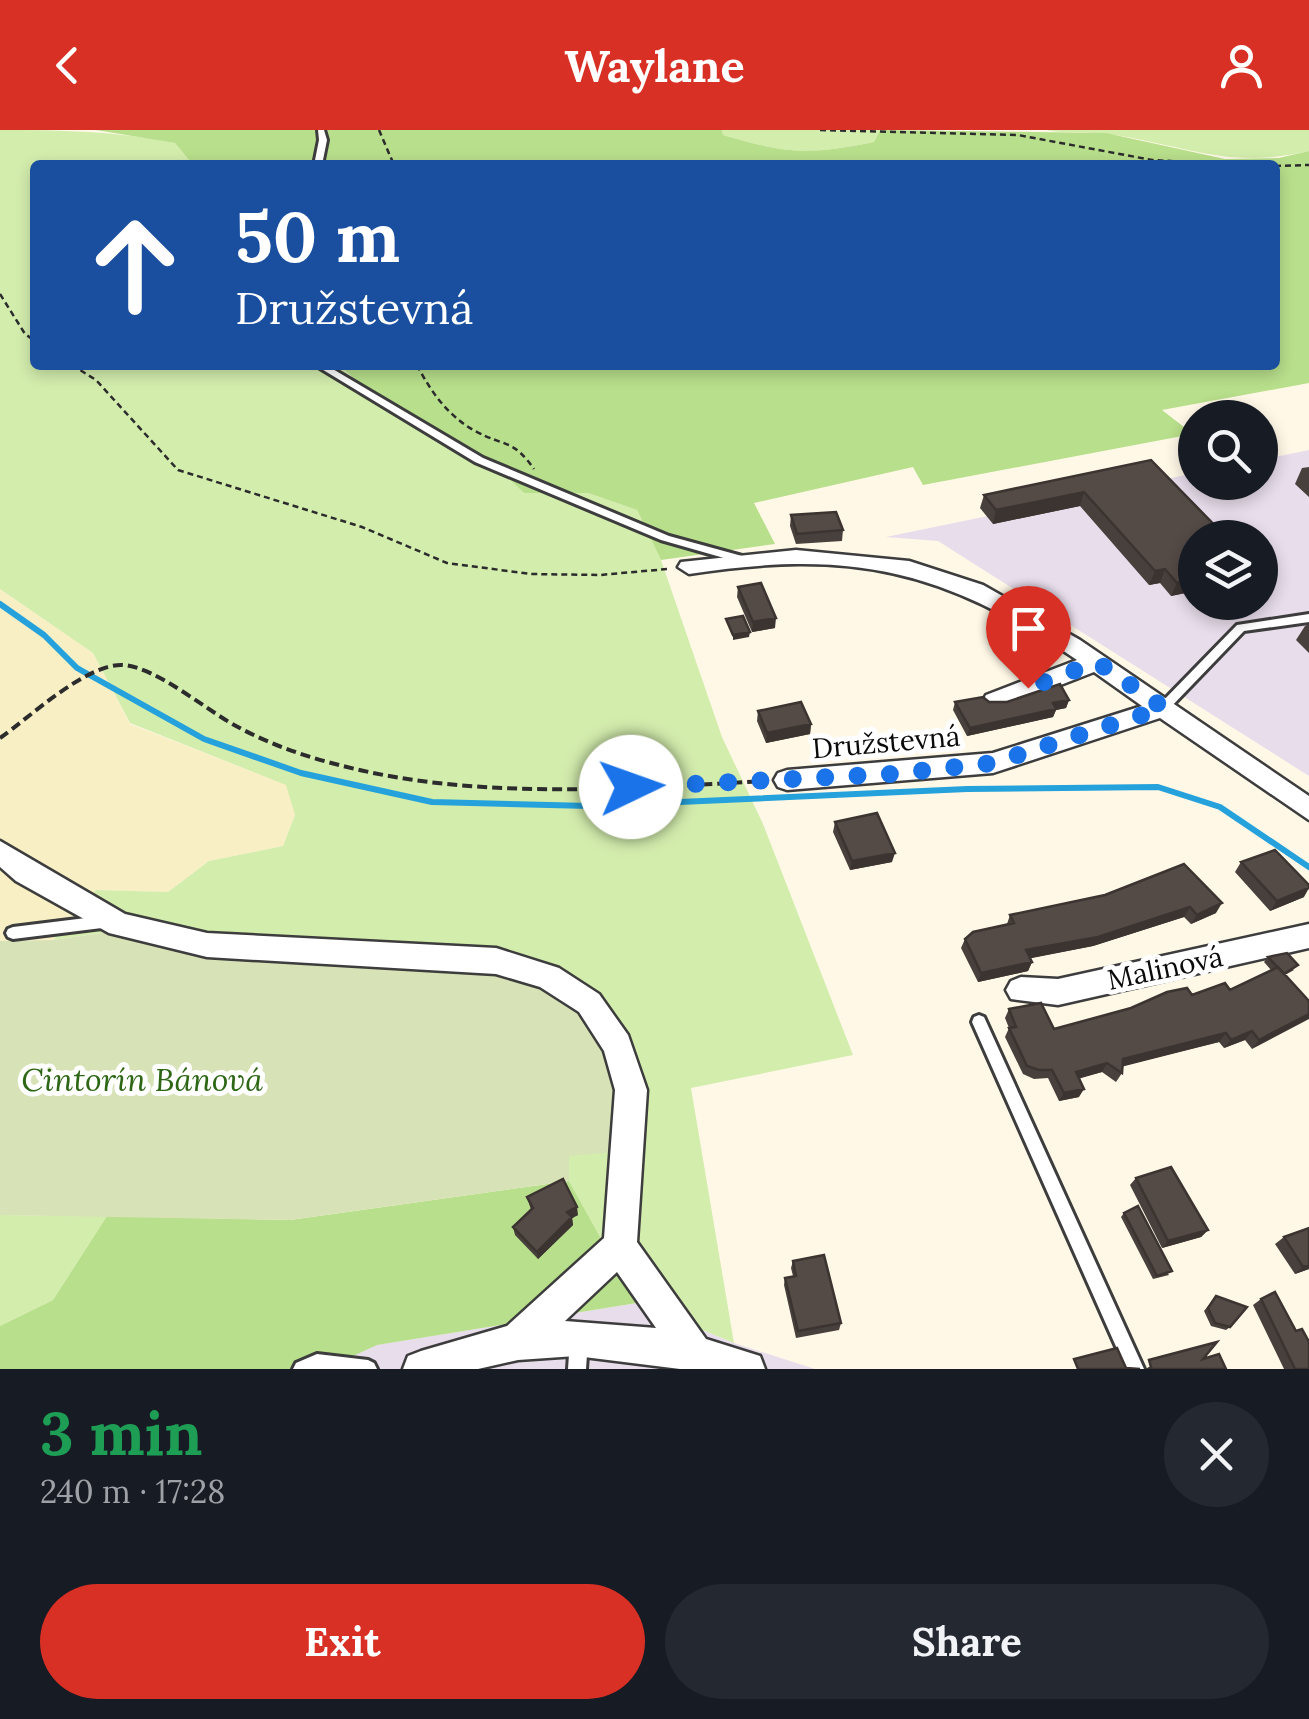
<!DOCTYPE html>
<html lang="en">
<head>
<meta charset="utf-8">
<style>
  :root { --surface:#171b24; --page:#242831; --text:#f1f3f6; --muted:#9ea1a6; --accent:#d93025 }
  body { margin:0; font-family:Lora,serif; background:var(--page); color:var(--text); height:100vh; display:flex; flex-direction:column; font-size:38px; white-space:nowrap }
  * { box-sizing:border-box; margin:0 }
  p { font-size:32px; color:var(--muted) }
  .icon { flex:none; width:55px; height:55px; fill:none; stroke:currentColor; stroke-width:2; stroke-linecap:round; stroke-linejoin:round }
  .map { position:relative; height:1239px; overflow:hidden }
  .details { display:flex; flex-direction:column; background:var(--surface); flex:1 }
  .details>* { flex:none }
  .hud { position:absolute; left:30px; top:30px; width:1250px; height:210px; border-radius:10px; box-shadow:0 5px 15px #0003; background:#1a4fa0; color:#fff; overflow:hidden }
  .fabs { position:absolute; left:1178px; top:270px; display:grid; gap:20px }
  .fabs a { display:grid; place-items:center; width:100px; height:100px; border-radius:50%; background:var(--surface); box-shadow:0 5px 15px #0003; font-size:50px }
  .pin { position:absolute; display:grid; place-items:center; width:85px; height:85px; color:#fff; margin:-102px -42px; border-radius:50% 50% 50% 0; rotate:-45deg; box-shadow:0 0 10px #0007 }
  .pin .icon { rotate:45deg }
  .me { position:absolute; width:110px; margin:-55px; rotate:87deg; stroke-linejoin:round; filter:drop-shadow(0 0 8px #0008) }
  .turn { display:flex; align-items:center; gap:35px; height:210px; padding:0 40px; font-size:45px }
  .turn .icon { width:130px; height:130px; stroke-width:2.5 }
  .turn b { display:block; font-size:70px; line-height:85px }
  .round { display:grid; place-items:center; flex:none; width:105px; height:105px; border-radius:52px; background:var(--page) }
  .summary { display:flex; align-items:center; justify-content:space-between; height:170px; padding:0 40px }
  h1 { font-size:60px; font-weight:700; line-height:75px; color:#1e9e55 }
  .button { display:flex; gap:20px; margin-top:auto; padding:20px 40px }
  .button a { flex:1; height:115px; border-radius:60px; background:var(--accent); color:#fff; font-size:40px; font-weight:700; line-height:115px; text-align:center }
  .button a+a { background:var(--page); color:var(--text) }
  header { display:flex; justify-content:space-between; align-items:center; height:130px; padding:0 40px; background:var(--accent); color:#fff; font-size:45px; font-weight:700 }
  .map>svg:first-child { display:block }
  .industrial { fill:#e8ddeb; fill-rule:evenodd }
  .farmland { fill:#f8efc5 }
  .green { fill:#d3edad }
  .forest { fill:#b8df8b }
  .cemetery { fill:#d8e2b7 }
  .lines { fill:none; stroke-linecap:round; stroke-linejoin:round }
  .stream { stroke:#25a1db; stroke-width:6 }
  .service-casing { stroke:#3d3d3d; stroke-width:6 }
  .minor-casing { stroke:#3d3d3d; stroke-width:5 }
  .path-far1 { stroke:#2c2c2c; stroke-width:2.5; stroke-dasharray:6 4; stroke-linecap:butt }
  .path { stroke:#2c2c2c; stroke-width:4; stroke-dasharray:10 5; stroke-linecap:butt }
  .service { fill:#fff; fill-rule:evenodd }
  .minor { fill:#fff; fill-rule:evenodd }
  .wall { fill:#48403c }
  .shaded-wall { fill:#3b3431 }
  .building { fill:#544a46; stroke:#3b3431; stroke-width:2.5 }
  .route { stroke:#1a73e8; stroke-width:18; stroke-dasharray:0 32.4 }
  .labels { text-anchor:middle; dominant-baseline:central; stroke-width:10; stroke-linejoin:round; paint-order:stroke }
  .street-label { font-size:28px; fill:#0a0a0a; stroke:#fff }
  .near-park-label { font-size:32px; font-style:italic; fill:#2d6715; stroke:#fff }
</style>
</head>
<body>
<header><svg class="icon" aria-label="back" viewBox="0 0 24 24"><path d="M15 5l-7 7 7 7"/></svg>Waylane<svg class="icon" aria-label="person" viewBox="0 0 24 24"><circle cx="12" cy="8" r="4"/><path d="M4 21q1-7 8-7t8 7"/></svg></header>
<div class="map">
<svg width="1309" height="1239" viewBox="0 0 1309 1239">
  <rect width="100%" height="100%" fill="#fff8e7"/>
  <path class="industrial" d="M1309,320V646L938,411L886,407L1195,343V352H1260V330ZM1195,408H1260V472H1195Z
    M637,1173L734,1213L815,1239H325L376,1215Z"/>
  <path class="farmland" d="M0,459L93,523L130,594L287,655L295,685L283,716L209,731L168,762L96,760L53,810L0,811Z"/>
  <path class="green" d="M0,0C60,0 116,1 175,13L193,35H35V235H340L359,255L508,348L524,363H588L637,380L661,430L722,607L763,694L853,925L691,958L734,1213L637,1173L569,1051V1026L238,824L108,802L53,810L96,760L168,762L209,731L283,716L295,685L286,655L130,593L93,523L0,459Z
    M722,0H880L874,12C809,25 787,24 723,5Z
    M1046,0H1309V21C1227,40 1186,15 1108,4C1087,1 1066,4 1046,0Z
    M0,1085L107,1086L53,1170L0,1196Z"/>
  <path class="forest" d="M96,0H722L723,5C787,24 809,25 874,12L880,0L1106,3L1225,29L1279,28L1309,21V253L1162,280L1193,304L923,355L913,337L754,373L775,414L661,430L637,380L588,363H524L508,348L359,254L340,235H1275V35H193L175,13Z
    M569,1051L637,1173L377,1215L325,1239H0V1196L53,1170L107,1086L290,1090Z"/>
  <path class="cemetery" d="M108,802L238,824L490,839L565,866L600,908L615,966L616,1022L569,1026V1051L290,1090L0,1085V811L53,810Z"/>
  <g class="lines">
    <path class="stream" d="M0,474L44,505L77,538L204,609L301,643L432,672L590,676L967,659L1158,657L1220,677L1309,737"/>
    <defs>
      <path id="service" d="M318,0H324L327,10L322,35H314L319,10Z
        M315,235H326L483,328L669,406L742,426L743,428L738,432L661,410L475,332Z
        M1309,484V492L1244,501L1167,581H1159L1157,578L1159,575L1237,495Z
        M110,785L115,787L117,791L115,795L110,797L13,809L8,807L6,803L8,799L13,797Z
        M979,885L984,887L1144,1239H1126L972,892L974,887Z
        M579,1201L585,1204L588,1210L586,1239H568L570,1210L573,1204Z
        M317,1224L368,1230L374,1233L377,1239H293L296,1233Z"/>
      <path id="minor" d="M796,420L909,431L983,455L1080,510L1309,666V690L1160,588L993,643L787,660L778,657L774,650L778,643L787,640L993,623L1142,576L1094,542L1004,577H986L983,571L986,565L1077,530C943,439 850,419 689,444L678,437L681,432Z
        M0,711L125,784L207,803L496,818L559,838L599,864L628,905L647,960L637,1112L706,1209L760,1226L765,1239H680L576,1226L518,1230L478,1239H403L408,1226L421,1221L507,1196L604,1108L615,960L604,921L579,882L540,857L496,844L207,827L109,803L16,751L0,737ZM617,1142L656,1198L565,1191Z
        M1309,794V818L1058,875L1011,869L1006,860L1011,851L1021,847L1058,849Z"/>
    </defs>
    <use href="#service" class="service-casing"/>
    <use href="#minor" class="minor-casing"/>
    <path class="path-far1" d="M379,0L394,35
      M820,0L1018,5L1152,30L1245,35
      M1275,36L1309,35
      M0,164L25,204L35,211
      M72,235L96,250L178,340L362,397L447,433L531,444L600,445L667,439
      M417,235C431,262 448,286 475,301C505,317 513,309 534,339"/>
    <path class="path" d="M0,608C30,587 86,534 122,535C155,536 206,580 236,596C269,614 306,627 343,636C480,671 628,658 768,651"/>
    <use href="#service" class="service"/>
    <use href="#minor" class="minor"/>
  </g>
  <path class="wall" d="M1151,330L1195,461L1171,466L1160,453L1149,455L1080,376L993,394L980,378L984,365Z
    M1309,337V367L1295,354L1302,338Z
    M791,385L843,400L842,411L796,414L790,396Z
    M738,457L775,498L752,502L737,467Z
    M1309,494V523L1296,510L1305,496Z
    M1069,570L1066,578L1056,580L1053,587L967,606L953,580L955,572Z
    M758,581L811,594L810,604L766,613L757,591Z
    M835,692L892,732L850,740L833,702Z
    M1241,732L1304,767L1270,781L1235,742Z
    M1184,734L1216,783L1191,794L1184,787L1093,816L1030,828L1032,832L1028,841L978,852L961,818L965,809L1007,794L1010,785L1105,765Z
    M1268,827L1294,840L1285,845L1309,871L1252,919L1245,910L1224,918L1219,912L1122,936V943L1116,952L1102,942L1079,948V967L1059,971L1048,948L1034,949L1023,944L1005,907L1009,898L1005,888L1009,879L1054,899L1192,865L1230,860L1271,840L1264,832Z
    M1136,1048L1208,1100L1201,1107L1162,1118L1130,1055Z
    M527,1067L578,1085L572,1088L573,1095L538,1129L515,1105L513,1097L531,1080Z
    M1124,1083L1169,1145L1153,1149L1121,1087Z
    M1284,1107L1309,1139L1295,1144L1275,1114Z
    M793,1131L841,1193L839,1200L796,1208L784,1155L785,1148L793,1146L791,1138Z
    M1216,1166L1230,1197L1226,1200L1211,1196L1204,1181Z
    M1261,1169L1296,1201L1309,1239H1284L1253,1175Z"/>
  <path class="shaded-wall" d="M1084,362L1080,376L993,394L996,380Z
    M1165,439L1160,453L1149,455L1155,441Z
    M1195,448V461L1171,466L1177,453Z
    M776,488L775,498L752,502L753,492Z
    M750,502L749,507L733,510V505Z
    M1069,570L1066,578L1056,580L1053,587L967,606L970,598L1053,573Z
    M811,594L810,604L766,613L767,603Z
    M895,723L892,732L850,740L852,731Z
    M1309,758L1304,767L1270,781L1277,771Z
    M1222,773L1216,783L1191,794L1197,785Z
    M1190,777L1184,787L1093,816L1022,830L1026,820Z
    M1032,832L1028,841L978,852L981,843Z
    M1309,884V889L1252,919L1259,910Z
    M1252,901L1245,910L1224,918L1231,910Z
    M1226,903L1219,912L1117,938L1123,929Z
    M1107,933L1102,942L1071,951L1076,942Z
    M1084,959L1079,967L1059,971L1064,963Z
    M577,1077L578,1085L572,1088L573,1095L538,1129L537,1122L567,1082Z
    M1208,1100L1201,1107L1162,1118L1168,1111Z
    M1309,1135V1139L1295,1144L1303,1137Z"/>
  <path class="building" d="M1151,330L1227,408H1195V448L1177,453L1165,439L1155,441L1084,362L996,380L984,365Z
    M836,382L843,400L797,404L791,385Z
    M761,453L776,488L753,492L738,457Z
    M743,486L750,502L733,505L726,489Z
    M1060,554L1069,570L1053,573L1056,579L970,598L955,572L983,567L989,572H1007Z
    M801,572L811,594L767,603L758,581Z
    M877,683L895,723L852,731L835,692Z
    M1275,720L1309,755V758L1277,771L1241,732Z
    M1184,734L1222,773L1197,785L1190,777L1098,807L1026,820L1032,832L981,843L965,809L973,802L1014,793L1010,785L1105,765Z
    M1287,823L1298,835L1284,844L1268,827Z
    M1278,837L1309,871V884L1259,910L1252,901L1231,910L1226,903L1123,929L1122,943L1107,933L1076,942L1084,959L1064,963L1052,940H1039L1027,936L1009,898L1016,897L1009,879L1041,873L1054,899L1131,878L1167,862L1187,858L1192,865L1225,853L1230,860Z
    M1171,1037L1208,1100L1168,1111L1136,1048Z
    M563,1049L577,1077L567,1082L572,1087L537,1122L513,1097L533,1078L527,1067Z
    M1138,1076L1172,1141L1157,1146L1124,1083Z
    M1309,1098V1135L1303,1137L1284,1107Z
    M824,1125L841,1193L798,1201L785,1148L796,1146L793,1131Z
    M1275,1162L1296,1201L1302,1199L1309,1212V1239H1295L1261,1169Z
    M1216,1166L1247,1177L1230,1197L1215,1193L1208,1178Z
    M1217,1212L1203,1229L1219,1224L1226,1239H1148L1151,1237L1149,1230Z
    M1117,1218L1126,1238L1140,1239H1078L1074,1229Z"/>
  <g class="lines">
    <path class="route" d="M631,657L892,644L993,633L1164,578L1097,532L1028,558"/>
  </g>
  <g class="labels">
    <g class="street-label">
      <text transform="translate(886 612) rotate(-5)">Družstevná</text>
      <text transform="translate(1165 838) rotate(-12)">Malinová</text>
    </g>
    <g class="near-park-label">
      <text x="142" y="949">Cintorín Bánová</text>
    </g>
  </g>
</svg>
<div class="fabs">
<a><svg class="icon" aria-label="search" viewBox="0 0 24 24"><circle cx="10" cy="10" r="6"/><path d="M15 15l6 6"/></svg></a>
<a><svg class="icon" aria-label="layers" viewBox="0 0 24 24"><path d="M12 4l9 5-9 5-9-5zM3 14l9 5 9-5"/></svg></a>
</div>
<div class="pin" style="left:1028px;top:558px;background:#d93025"><svg class="icon" aria-label="arrive" viewBox="0 0 24 24"><path d="M6 21V4h12l-3 4 3 4H6"/></svg></div>
<svg class="me" style="left:631px;top:657px" viewBox="-20 -20 40 40"><circle r="19" fill="#fff"/><path d="M0-13L10 11 0 6-10 11z" fill="#1a73e8"/></svg>
<div class="hud">
<div class="turn"><svg class="icon" aria-label="ahead" viewBox="0 0 24 24"><path d="M12 20V5M6 11l6-6 6 6"/></svg><div><b>50 m</b>Družstevná</div></div>
</div>
</div>
<section class="details">
<div class="summary"><div><h1>3 min</h1><p>240 m · 17:28</p></div><a class="round"><svg class="icon" aria-label="close" viewBox="0 0 24 24"><path d="M6 6l12 12M18 6L6 18"/></svg></a></div>
<div class="button"><a>Exit</a><a>Share</a></div>
</section>
</body>
</html>
